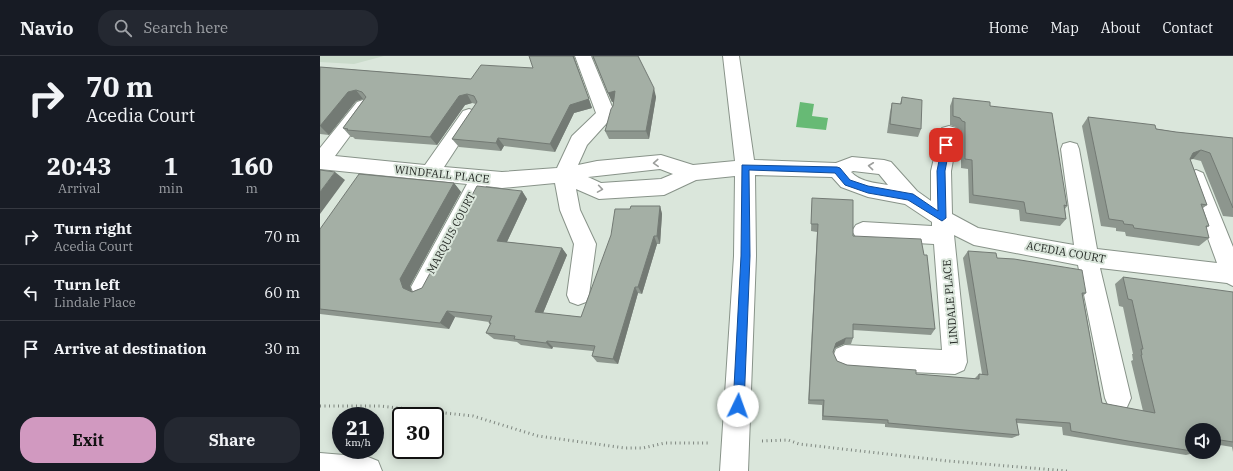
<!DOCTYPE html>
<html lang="en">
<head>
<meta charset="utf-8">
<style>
  :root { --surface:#171b24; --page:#242831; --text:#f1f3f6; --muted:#9ea1a6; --line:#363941; --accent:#d199c0 }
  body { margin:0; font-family:"IBM Plex Serif",serif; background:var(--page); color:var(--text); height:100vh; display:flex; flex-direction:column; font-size:15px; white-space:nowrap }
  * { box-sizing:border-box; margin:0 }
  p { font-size:13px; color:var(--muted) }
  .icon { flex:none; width:22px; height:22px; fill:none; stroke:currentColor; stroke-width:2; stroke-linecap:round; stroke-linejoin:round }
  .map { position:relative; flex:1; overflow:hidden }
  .side { display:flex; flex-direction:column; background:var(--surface); width:320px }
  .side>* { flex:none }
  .top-card { background:#171b24; color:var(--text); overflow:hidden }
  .controls { position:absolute; left:865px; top:367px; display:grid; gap:8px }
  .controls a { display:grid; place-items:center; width:36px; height:36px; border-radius:50%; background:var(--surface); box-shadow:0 2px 10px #0003; font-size:20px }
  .speed { position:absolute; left:12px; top:351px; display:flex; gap:8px; font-size:20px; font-weight:700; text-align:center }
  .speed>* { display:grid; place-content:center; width:52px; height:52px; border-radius:50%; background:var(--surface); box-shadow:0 2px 10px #0003; line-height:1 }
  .speed small { font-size:10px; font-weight:400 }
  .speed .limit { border:2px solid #111; border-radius:6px; background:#fff; color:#111 }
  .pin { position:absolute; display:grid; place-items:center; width:34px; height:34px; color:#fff; margin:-17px; border-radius:8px; box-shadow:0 2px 6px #0006 }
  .me { position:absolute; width:44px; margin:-22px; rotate:3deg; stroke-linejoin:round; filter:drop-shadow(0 0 3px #0008) }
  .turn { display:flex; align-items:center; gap:14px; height:84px; padding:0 20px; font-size:18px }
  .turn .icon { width:52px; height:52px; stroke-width:2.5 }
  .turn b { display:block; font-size:28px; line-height:34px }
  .eta { display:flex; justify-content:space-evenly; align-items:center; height:68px; text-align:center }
  .eta b { font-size:24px; font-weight:700; line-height:28px }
  .cta { display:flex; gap:8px; margin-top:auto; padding:8px 20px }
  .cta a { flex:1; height:46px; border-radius:16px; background:var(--accent); color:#111; font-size:16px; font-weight:700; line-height:46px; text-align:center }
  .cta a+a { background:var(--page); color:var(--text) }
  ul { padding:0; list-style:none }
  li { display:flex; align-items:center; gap:12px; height:56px; padding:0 20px; border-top:1px solid var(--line) }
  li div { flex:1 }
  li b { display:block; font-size:15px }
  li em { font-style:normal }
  header { display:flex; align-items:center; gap:24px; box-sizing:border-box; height:56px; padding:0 20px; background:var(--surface); border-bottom:1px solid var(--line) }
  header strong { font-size:19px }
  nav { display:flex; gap:22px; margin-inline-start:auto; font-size:14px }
  .search { width:280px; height:36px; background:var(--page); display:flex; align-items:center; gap:10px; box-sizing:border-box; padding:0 14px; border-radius:16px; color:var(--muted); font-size:15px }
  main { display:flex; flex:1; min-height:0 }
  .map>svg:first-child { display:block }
  .built { fill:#cadbcb }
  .water { fill:#67ba75 }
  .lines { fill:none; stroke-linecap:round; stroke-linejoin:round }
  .minor-casing { stroke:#889389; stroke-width:2 }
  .primary-casing { stroke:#889389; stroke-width:2 }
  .path { stroke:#7e867f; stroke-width:3; stroke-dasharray:1 3.5; stroke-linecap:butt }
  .minor { fill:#fff; fill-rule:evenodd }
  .primary { fill:#fff; fill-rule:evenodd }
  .wall { fill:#8d968e }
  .shaded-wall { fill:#737a74 }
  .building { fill:#a4afa5; stroke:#737a74 }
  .oneway { stroke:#9c9e9c }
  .route { fill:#1a73e8; stroke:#114b97 }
  .labels { text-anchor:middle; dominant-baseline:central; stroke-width:4; stroke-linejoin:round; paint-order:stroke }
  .street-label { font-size:11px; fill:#232723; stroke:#dae6db }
</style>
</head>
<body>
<header>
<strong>Navio</strong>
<div class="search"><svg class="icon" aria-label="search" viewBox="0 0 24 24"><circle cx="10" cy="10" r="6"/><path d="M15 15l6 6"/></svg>Search here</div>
<nav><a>Home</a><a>Map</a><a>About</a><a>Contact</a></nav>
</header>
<main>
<section class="side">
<div class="top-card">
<div class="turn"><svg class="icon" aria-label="right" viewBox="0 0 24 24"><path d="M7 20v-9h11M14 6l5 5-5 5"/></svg><div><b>70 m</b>Acedia Court</div></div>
</div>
<div class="eta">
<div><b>20:43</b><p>Arrival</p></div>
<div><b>1</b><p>min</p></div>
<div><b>160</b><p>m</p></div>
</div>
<ul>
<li><svg class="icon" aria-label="right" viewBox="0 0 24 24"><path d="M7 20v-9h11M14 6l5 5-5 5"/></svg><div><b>Turn right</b><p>Acedia Court</p></div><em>70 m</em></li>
<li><svg class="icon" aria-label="left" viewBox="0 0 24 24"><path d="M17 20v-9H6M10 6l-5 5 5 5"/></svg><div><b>Turn left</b><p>Lindale Place</p></div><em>60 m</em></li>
<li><svg class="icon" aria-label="arrive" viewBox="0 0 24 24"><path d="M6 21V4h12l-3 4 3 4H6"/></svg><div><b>Arrive at destination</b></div><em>30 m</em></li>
</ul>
<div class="cta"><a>Exit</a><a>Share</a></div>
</section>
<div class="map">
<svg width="913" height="415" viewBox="0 0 913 415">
  <rect width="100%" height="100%" fill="#dae6db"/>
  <path class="built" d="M0,0H64L34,8L0,6Z"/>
  <path class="water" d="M480,46L494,48L492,60L508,62L506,74L476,71Z"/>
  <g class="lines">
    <defs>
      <path id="minor" d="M255,0H271L295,58L267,89L258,109L277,105L341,99L373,109L415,105L403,0H419L434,104L516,107L532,101L564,104L571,106L597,135L611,145V115L620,77L622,72L629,70L636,72L638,77L631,115L632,158L658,172L754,189L741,93L743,88L750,86L757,88L759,93L777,193L897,207L866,122L869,117L876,114L883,117L913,191V230L907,227L780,212L811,342L807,351L798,355L789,351L785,342L758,209L654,189L634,179L647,306L644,314L635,318L525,313L516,309L513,301L516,293L525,289L622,294L614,188L543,184L536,181L532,175L536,169L543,166L612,170V166L585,148L548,141L521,131L512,121L435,119L436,200L428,415H400L414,200L415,120L376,124L344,139L279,143L256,133L260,154L276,188L269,239L266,246L258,249L250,246L247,239L254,188L240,154L235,127L182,132L166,130L110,238L102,241L94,238L91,231L147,128L0,113V92L37,46L43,44L49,46L52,50L15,100L105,109L143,55L149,53L155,55L158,59L124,111L182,116L237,112L252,80L276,57ZM340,113L353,118L341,123L281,127L268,121ZM533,115L559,118L568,129C556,127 540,126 531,116Z"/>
      <path id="primary" d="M0,397L48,401L58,405L62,415H0Z"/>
    </defs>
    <use href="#minor" class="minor-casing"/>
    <use href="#primary" class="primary-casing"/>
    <path class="path" d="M0,350H60L153,360L218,380L305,392H323L345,387H389
      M442,385L468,384L479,388L628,405L747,415"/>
    <use href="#minor" class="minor"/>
    <use href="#primary" class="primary"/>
  </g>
  <path class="wall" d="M272,0H318L336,41L329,83H289L285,75L293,50L294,45L292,46Z
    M254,1L272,52L254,57L235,96L184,90L181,95L139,91L132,83L156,48L152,47L145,49L117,89L35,83L33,81H31L23,72L44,43H43L36,45L9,79L0,78V11L151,23L213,12Z
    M582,41L601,73L598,81L567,77L570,56L572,47L580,48Z
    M633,42L670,50L747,150L745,153L746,163L740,170L700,165L699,154L649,147L648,113L641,112V74H638L636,71L630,69V50Z
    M768,61L856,76L913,82V161L903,160L881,105L873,103H870L887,149L883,152L889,170L886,172L889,182L879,190L806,180L805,176L796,175V172L781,170L762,70Z
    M134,127L141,136L90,230L91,235L92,236L102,232L202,135L207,143L187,186L242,192L247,199L223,257L261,261L310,153L340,150L342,158L340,188H337L322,238L318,237L298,308L277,306L272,300L273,295L233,291L232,293L201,289L197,286L174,283L166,277L170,268L169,267V266L135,261L129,273L0,258V173Z
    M492,142L533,180L615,273L611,279L533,274V282L531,288H524L515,292L513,297L517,305L527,309L596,318L654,323L659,318H662L643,202L648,195L677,202L766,237L763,240L782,347L823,355L811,305L813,304L812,298H813L803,251L799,250L795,228L803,221L913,238V396L912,391L894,388V374H872V396H878L866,399L798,388L743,379L742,371L697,367L699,379L692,382L565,371V368L502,364V349L488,348L497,176L491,175Z"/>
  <path class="shaded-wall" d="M253,0H254V1L272,52L254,57L235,96L230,88Z
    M334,32L336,41L329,83L326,75Z
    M36,34L43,43L36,45L9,79L0,70L28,36Z
    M295,35L298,44L292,46L288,37Z
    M147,38L152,47L145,49L117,89L110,81L139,40Z
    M178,82L184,90L181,95L176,87Z
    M881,94L873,103L865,105L873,97Z
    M15,116L25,124L0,158V136Z
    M134,127L141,136L90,230L93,239L83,232L80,223Z
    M202,135L207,143L184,192L177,185Z
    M340,150L342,158L340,188L337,180Z
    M334,180L337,188L322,238L318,231Z
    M242,192L247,199L221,262L215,256Z
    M315,231L318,237L298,308L293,303Z
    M127,255L135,261L129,273L120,267Z
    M526,282L524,288L515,292L512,302L516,287Z
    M227,285L233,291L232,293L226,287Z"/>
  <path class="building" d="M209,0H253L269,43L250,49L230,88L178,82L176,87L132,83L157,46L154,40L147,38L139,40L110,81L27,74L28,73L23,72L46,41L42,36L36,34L28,36L0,70V11L151,23L161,9L213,12Z
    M273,0H318L334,32L326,75H285L291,53L293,50L295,35L288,37Z
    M582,41L602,44L601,73L570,68L572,47L581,48Z
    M633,42L670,46V50L732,57L747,150L744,149L746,163L706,157L704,146L653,139L652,104L645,103V66L642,65L640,62L633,60Z
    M768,61L835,69L836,73L856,76L913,82V152L890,97L881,94L873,97L870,103L887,149L881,148L889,170H886L889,182L814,172L813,169L804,168L803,165L789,163Z
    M0,114L15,116L0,136Z
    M39,118L134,127L80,223L83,232L92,236L102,232L157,130L202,135L177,185L242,192L215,256L261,261L291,179L295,153H310L311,150H340L337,180H334L318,231H315L293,303L272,300L275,290L227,285L226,287L194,283L195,280L166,277L171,267H169L172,260L127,255L120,267L0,253V173Z
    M492,142L533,144V180L601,183L604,199H607L615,273L533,268V282H526L516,287L513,296L517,305L527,309L596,314V318L659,323V318L668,319L648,195L676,197L677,202L694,203L762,214L766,237H762L782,347L835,357L821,299H822L821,293H823L812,244L808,243L803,221L913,236V386L894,383V374H872V395L808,385L751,375L750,367L696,363L699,379L568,367V364L503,360L504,344H489L498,168H491Z"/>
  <defs><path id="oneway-chevron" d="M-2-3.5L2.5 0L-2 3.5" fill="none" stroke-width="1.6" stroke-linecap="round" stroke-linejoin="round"/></defs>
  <g class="oneway">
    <use href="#oneway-chevron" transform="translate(336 107) rotate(177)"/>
    <use href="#oneway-chevron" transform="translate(551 110) rotate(-174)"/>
    <use href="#oneway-chevron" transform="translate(280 133) rotate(9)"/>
  </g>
  <path class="route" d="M626,86L630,89L625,115L626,162L622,165L588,144L548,137L525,129L515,117L429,114L430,200L424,350L422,354L418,356L415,354L413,350L421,200L422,109L517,111L520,112L530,124L548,130L593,138L618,155L617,115L622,89Z"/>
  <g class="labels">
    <g class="street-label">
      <text transform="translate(122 118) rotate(6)">WINDFALL PLACE</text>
      <text transform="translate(131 177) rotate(-62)">MARQUIS COURT</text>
      <text transform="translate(746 196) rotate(10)">ACEDIA COURT</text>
      <text transform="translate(630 246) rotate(-95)">LINDALE PLACE</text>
    </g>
  </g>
</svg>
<div class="controls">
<a><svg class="icon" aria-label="sound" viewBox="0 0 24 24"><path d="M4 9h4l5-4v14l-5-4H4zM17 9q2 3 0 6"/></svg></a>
</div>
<div class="speed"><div>21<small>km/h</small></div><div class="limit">30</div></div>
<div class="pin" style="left:626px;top:89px;background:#d93025"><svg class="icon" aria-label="arrive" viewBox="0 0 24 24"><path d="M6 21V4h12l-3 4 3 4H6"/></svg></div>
<svg class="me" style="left:418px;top:350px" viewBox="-20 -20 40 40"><circle r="19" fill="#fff"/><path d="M0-13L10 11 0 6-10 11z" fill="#1a73e8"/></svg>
</div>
</main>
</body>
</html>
